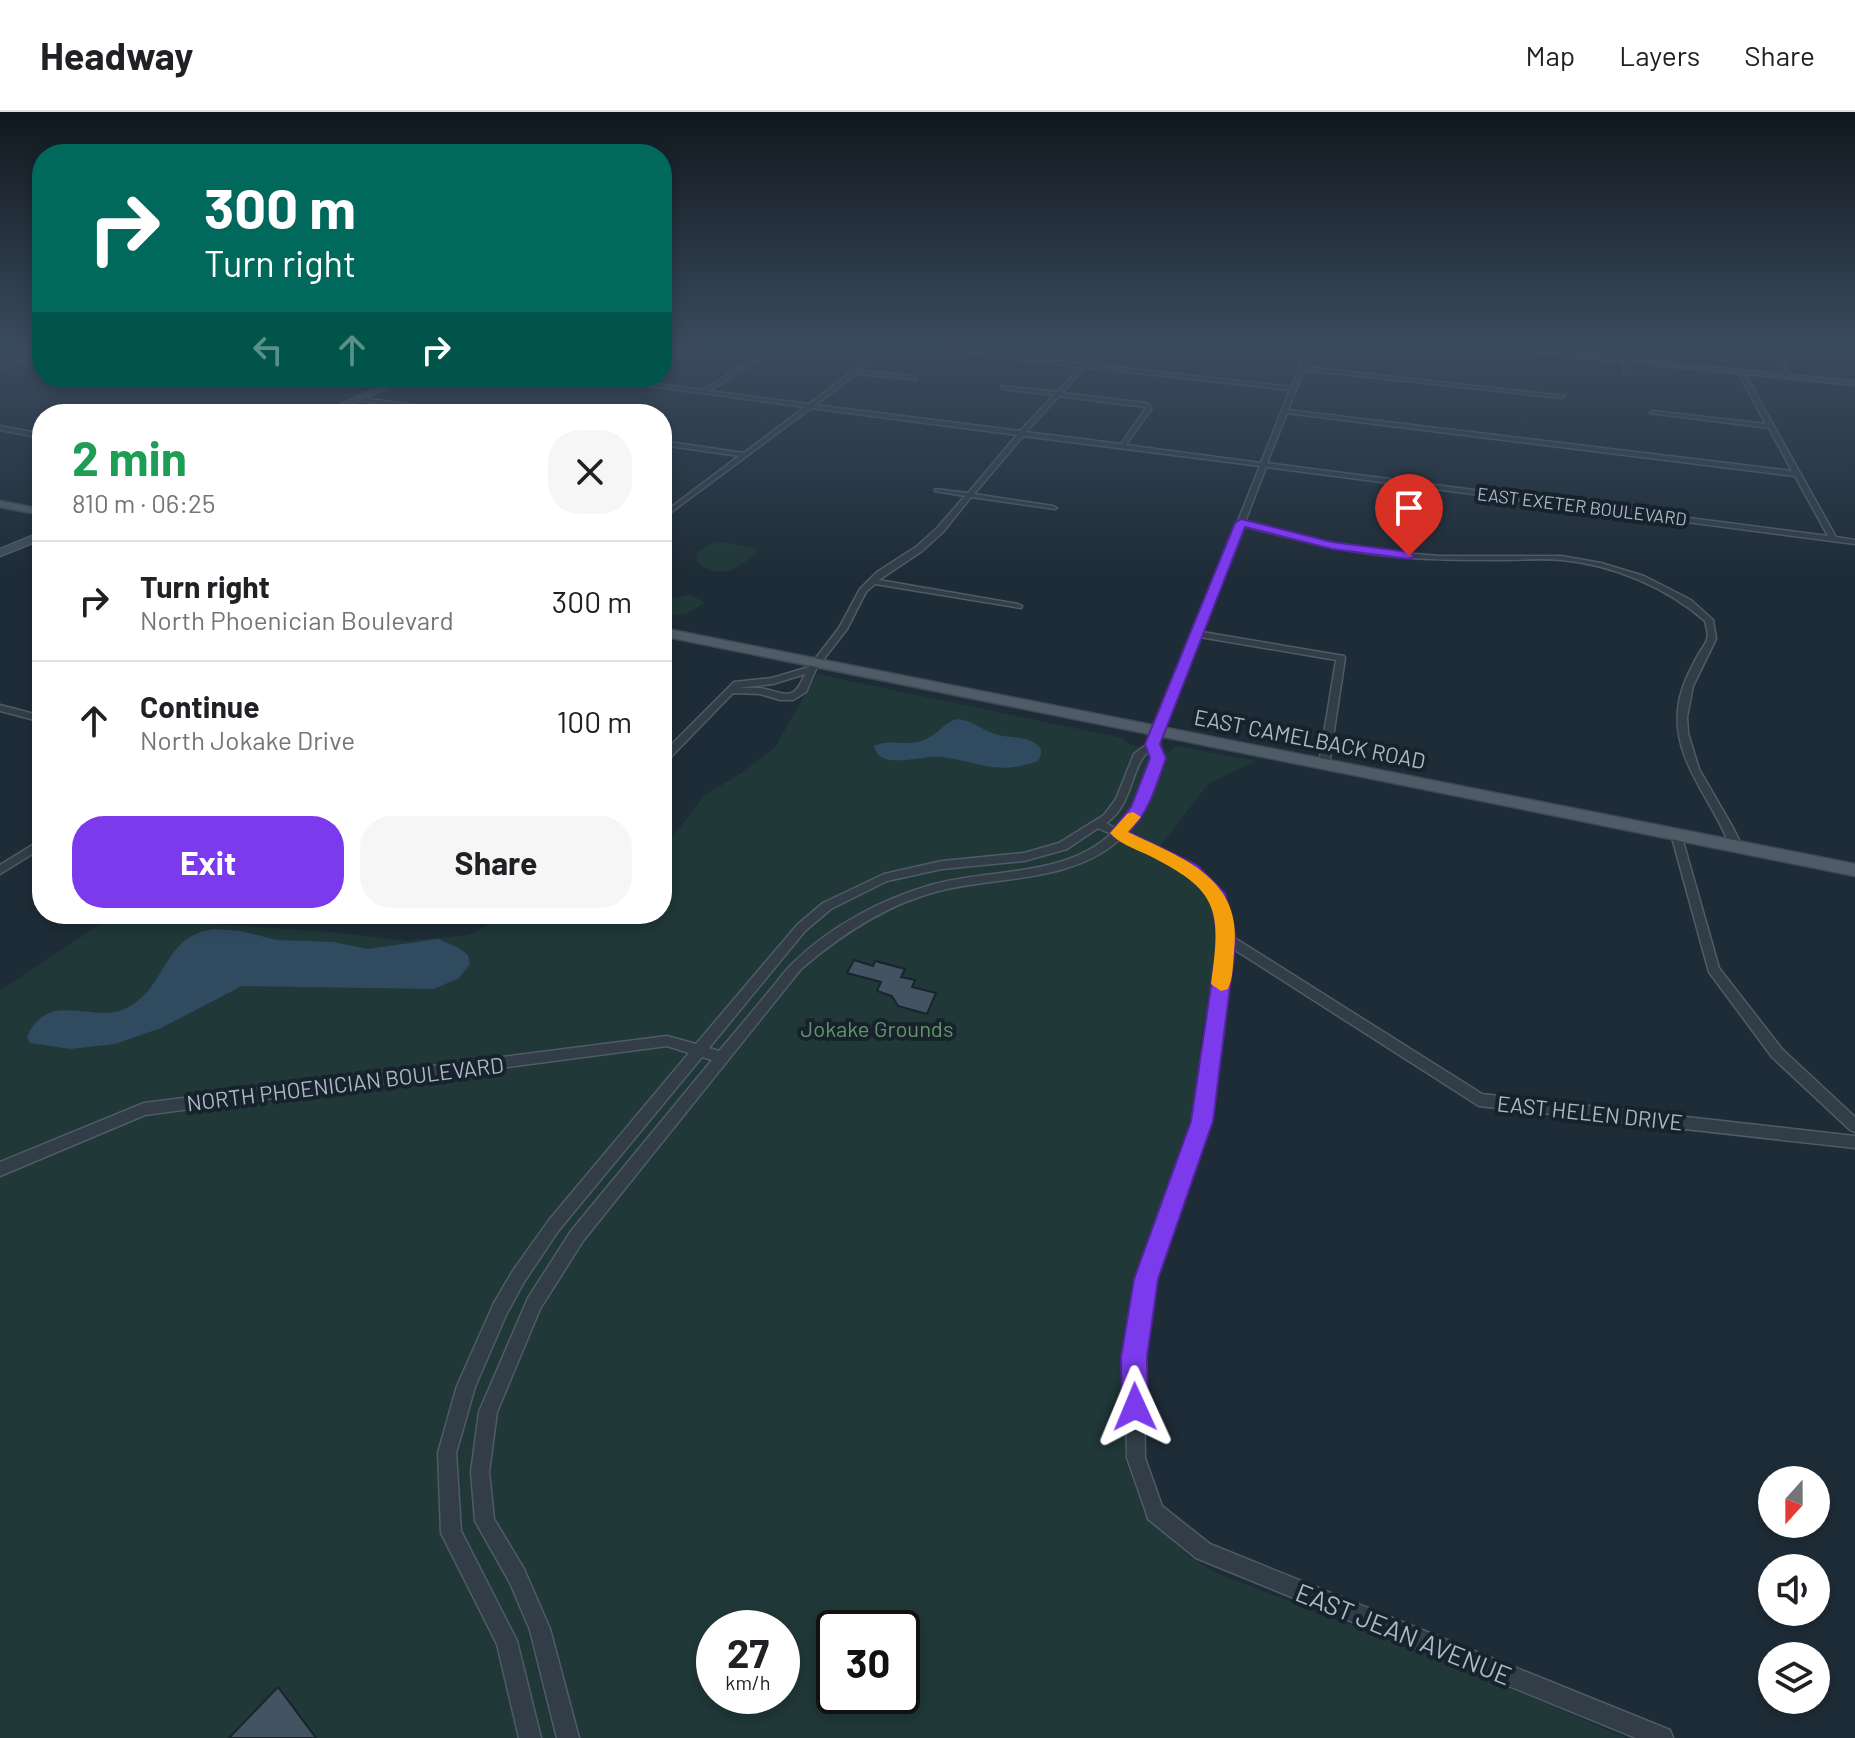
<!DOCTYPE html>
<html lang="en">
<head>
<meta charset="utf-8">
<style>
  :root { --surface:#fff; --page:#f6f6f6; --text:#202124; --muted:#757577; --line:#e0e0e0; --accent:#7c3aed }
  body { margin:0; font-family:Barlow,sans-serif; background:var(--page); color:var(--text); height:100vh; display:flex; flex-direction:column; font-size:30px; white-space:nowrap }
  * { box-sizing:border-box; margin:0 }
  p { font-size:26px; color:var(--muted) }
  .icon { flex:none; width:44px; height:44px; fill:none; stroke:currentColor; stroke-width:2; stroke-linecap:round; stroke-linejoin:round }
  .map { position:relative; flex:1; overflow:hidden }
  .details { position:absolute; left:32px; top:292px; width:640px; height:520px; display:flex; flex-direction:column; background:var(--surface); border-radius:32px; box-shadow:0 4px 12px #0003 }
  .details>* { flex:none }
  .hud { position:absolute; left:32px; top:32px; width:640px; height:244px; border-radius:32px; box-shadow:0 4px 12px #0003; background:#00695c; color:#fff; overflow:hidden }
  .needle { width:52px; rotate:201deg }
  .fabs { position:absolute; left:1758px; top:1354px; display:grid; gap:16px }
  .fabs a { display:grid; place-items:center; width:72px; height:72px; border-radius:50%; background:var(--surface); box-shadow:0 4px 12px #0003; font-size:40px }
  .speed { position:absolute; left:696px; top:1498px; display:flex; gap:16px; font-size:40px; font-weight:700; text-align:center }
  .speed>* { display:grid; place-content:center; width:104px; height:104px; border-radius:50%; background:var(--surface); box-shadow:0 4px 12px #0003; line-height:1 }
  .speed small { font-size:20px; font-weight:400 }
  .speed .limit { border:4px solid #111; border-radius:12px; background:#fff; color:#111 }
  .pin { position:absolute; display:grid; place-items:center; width:68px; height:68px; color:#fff; margin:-82px -34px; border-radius:50% 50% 50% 0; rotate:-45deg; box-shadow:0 0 8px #0007 }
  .pin .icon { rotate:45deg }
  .me { position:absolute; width:88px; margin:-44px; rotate:359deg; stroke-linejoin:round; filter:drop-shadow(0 0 6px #0008) }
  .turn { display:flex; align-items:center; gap:28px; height:168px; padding:0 40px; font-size:36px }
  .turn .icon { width:104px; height:104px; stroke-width:2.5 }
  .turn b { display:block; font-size:56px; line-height:68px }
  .lanes { display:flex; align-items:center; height:76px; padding:0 40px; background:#0003; justify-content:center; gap:40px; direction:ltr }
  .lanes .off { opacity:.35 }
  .round { display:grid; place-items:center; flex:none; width:84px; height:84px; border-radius:32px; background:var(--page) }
  .headline { display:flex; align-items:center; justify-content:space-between; height:136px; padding:0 40px }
  h1 { font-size:48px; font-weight:700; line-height:60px; color:#1e9e55 }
  .button { display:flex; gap:16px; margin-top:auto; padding:16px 40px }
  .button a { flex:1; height:92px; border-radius:32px; background:var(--accent); color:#fff; font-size:32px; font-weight:700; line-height:92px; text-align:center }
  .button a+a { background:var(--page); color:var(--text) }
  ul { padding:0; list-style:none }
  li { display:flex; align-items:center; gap:24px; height:120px; padding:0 40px; border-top:2px solid var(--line) }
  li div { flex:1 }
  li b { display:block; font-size:30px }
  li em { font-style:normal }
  header { display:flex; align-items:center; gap:48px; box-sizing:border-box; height:112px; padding:0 40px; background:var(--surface); border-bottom:2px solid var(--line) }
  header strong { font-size:38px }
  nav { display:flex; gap:44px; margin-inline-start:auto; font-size:28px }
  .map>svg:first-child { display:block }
  .green { fill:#203838; fill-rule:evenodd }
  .water { fill:#304a60 }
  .building { fill:#445361; stroke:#19242e; stroke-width:2 }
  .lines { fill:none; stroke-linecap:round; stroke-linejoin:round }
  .street-casing { stroke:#4f5b66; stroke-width:3 }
  .secondary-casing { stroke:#4f5b66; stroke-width:3 }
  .primary-casing { stroke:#3e4954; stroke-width:3 }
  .street { fill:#323d48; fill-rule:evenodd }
  .secondary { fill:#3f4d5b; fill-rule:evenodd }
  .primary { fill:#4f5c68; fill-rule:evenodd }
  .route { fill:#7c3aed; stroke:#51269a; stroke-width:2 }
  .slow { fill:#f59e0b }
  .labels { text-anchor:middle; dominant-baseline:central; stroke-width:8; stroke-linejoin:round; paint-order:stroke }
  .far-street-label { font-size:18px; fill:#abb8c5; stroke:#17222c }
  .street-label { font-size:22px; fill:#abb8c5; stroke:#17222c }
  .park-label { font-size:22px; fill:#629668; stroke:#17222c }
  .near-street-label { font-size:26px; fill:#abb8c5; stroke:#17222c }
</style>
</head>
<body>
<header>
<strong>Headway</strong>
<nav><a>Map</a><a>Layers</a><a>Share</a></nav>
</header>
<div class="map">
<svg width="1855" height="1626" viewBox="0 0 1855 1626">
  <rect width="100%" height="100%" fill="#1e2c37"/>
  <path class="green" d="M716,429L756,436L758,439C740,456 720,470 697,450L696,441Z
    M689,483L705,490C690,502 681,505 662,502V488Z
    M817,562L1122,626L1130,633L1170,640L1175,634L1256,649L1209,671L1152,745L1187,763L1207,781L1213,793L1217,828L1214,863L1201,925L1196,991L1136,1164L1125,1243V1348L1147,1405L1190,1445L1214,1460L1478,1562L1626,1626H0V879L110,805L333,820L404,829L469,823L508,802H662V738L705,683L740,662L775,635ZM714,1516H782V1584H714ZM834,1516H902V1584H834Z"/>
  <path class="water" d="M956,607C973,608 983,619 998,623C1010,626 1026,624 1036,632C1043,637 1042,642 1038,649C996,664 982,650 941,645C924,642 878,660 874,634C890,626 908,635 924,628C937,623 943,612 956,607Z
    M216,817L241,819L277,828L334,830L368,837L438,827L459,836L468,843L470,852L459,866L434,877L242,874L161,916L115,932L70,937L30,931L27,925C48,876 94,913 127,896C169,874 162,822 216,817Z"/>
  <path class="building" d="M854,848L873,854L875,849L905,857L901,865L915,868L912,875L936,881L927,902L898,894L892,884L877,879L881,870L847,861Z
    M278,1575L316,1626H229Z"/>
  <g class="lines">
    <defs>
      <path id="street" d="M677,236H691L762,245L709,279L809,292L884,236H889L860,259L914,264L916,267L856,262L815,293L1020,319L1054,283L1003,277L1001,274L1057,280L1080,255L928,236L1083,252L1097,236H1102L1088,252L1292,275L1307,236H1312L1305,255L1565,284L1562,286L1304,258L1288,298L1792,359L1769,316L1650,301L1653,299L1766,312L1738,260L1743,259L1836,425L1855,428V432L1266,355L1245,410L1332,432L1378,439L1440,444H1561L1601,451L1644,464L1691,488L1713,508L1716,527L1693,574L1687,605L1688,621L1699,657L1732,714L1742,734L1740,737H1732L1730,734C1712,686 1669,646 1679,590C1682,573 1690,558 1698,543C1700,539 1706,532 1707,527C1709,523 1706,514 1705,509C1666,475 1613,453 1562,448C1542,446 1521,448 1501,448C1460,448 1420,448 1380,443C1333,438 1288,425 1243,414L1202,520L1344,544L1345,546L1329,652L1324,655L1319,652L1336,548L1200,525L1158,632C1159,636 1162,640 1162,644C1164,661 1139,709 1126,721L1195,754L1225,785L1233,825L1482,982L1855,1024V1036L1479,994L1232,836L1209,1009L1154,1167L1143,1245L1145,1346L1162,1394L1210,1432L1670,1618L1673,1626H1636L1196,1446L1148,1407L1146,1400L1127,1346L1125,1245L1138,1167L1195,1009L1221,827L1213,786L1187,760L1120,727C1072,771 998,764 939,779C887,792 842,822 801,857L583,1129L540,1197L497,1300L489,1360L494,1407L524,1457L550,1517L579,1626H557L530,1518L510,1471L475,1409L471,1360L479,1300L528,1186L571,1119L712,948L702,945L559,1118L524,1170L506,1203L475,1275L456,1341L461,1419L517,1529L541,1626H519L497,1532L441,1421L438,1341L457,1274L494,1191L512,1160L549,1108L689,941L667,934L145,1003L0,1064V1050L144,991L667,924L696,932L797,813L823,791L884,762L942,749L1024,741L1059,731L1104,703L1116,687L1134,642L1149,631L1260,354L1023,324L974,382L1053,394L1057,396L1055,397L971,385L943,420L922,439L879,468L1018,492L1022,494L1021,496L875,472L866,480L847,517L816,557L806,580L793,588H780L760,582L733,581L666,650L662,651V642L734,570L772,566L809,555L839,516L860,477L877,460L916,435L937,416L965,384L935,379V377L968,381L1017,323L811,296L662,407V402L739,344L662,333V329L744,341L805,295L593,266H609L703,278L754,246L682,238L662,249V245ZM1085,255L1290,278L1261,351L1126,333L1152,296L1147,291L1062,281ZM1059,284L1145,295L1146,296L1121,332L1026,320ZM1287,301L1795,364L1828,424L1267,351ZM805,562C794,588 789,583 765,577C756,575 747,576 739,576L773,572ZM1150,638L1153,646L1133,698L1117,717L1106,711C1134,693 1130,653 1150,638ZM1098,716L1111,722C1063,766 990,756 931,773C882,787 831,814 794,850C785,858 778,869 770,878C753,899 736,919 719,939L709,936L805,819L831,797L887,769L942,757L1024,749L1067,737Z
        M1173,236H1195L1192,238Z
        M1781,236H1786L1788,243L1783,251L1791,266H1787L1777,251L1782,243Z
        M42,240V244L0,256V252Z
        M1624,247L1627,249L1630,263L1625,262L1621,249Z
        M357,285L462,300L465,302H450L355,288Z
        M0,314L42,322V326L0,318Z
        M0,593L42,604V610L0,599Z
        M1676,718L1681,722L1719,856L1782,937L1855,1005V1020L1850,1018L1772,945L1709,860L1671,722Z
        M42,727V736L0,762V753Z"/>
      <path id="secondary" d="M1488,236H1510L1855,269V273Z
        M399,266H409L330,302H319Z
        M42,420V427L0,444V437Z"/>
      <path id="primary" d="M0,389L42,397V403L0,395Z
        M662,516L1855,752V764L662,524Z"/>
    </defs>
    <use href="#street" class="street-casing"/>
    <use href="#secondary" class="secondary-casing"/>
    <use href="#primary" class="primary-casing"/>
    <use href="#street" class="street"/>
    <use href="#secondary" class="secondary"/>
    <use href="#primary" class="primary"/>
  </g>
  <linearGradient id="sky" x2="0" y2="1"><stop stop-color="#10181e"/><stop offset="0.51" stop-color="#3b4b5e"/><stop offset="1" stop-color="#3b4b5e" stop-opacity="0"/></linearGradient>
  <rect width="1855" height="463" fill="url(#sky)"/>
  <path class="route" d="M1241,407L1332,430L1409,440L1415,444L1409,447L1332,437L1245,415L1160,632L1166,646C1157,671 1149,701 1129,720L1197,753L1225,781L1236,827L1213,1009L1158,1167L1147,1245L1148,1295L1144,1305L1135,1309L1126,1305L1122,1295L1121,1245L1134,1167L1191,1009L1218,827L1211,787L1185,761L1110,721L1131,695L1150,646L1145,632L1235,411Z"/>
  <path class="slow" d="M1133,700L1141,705L1128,720C1184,747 1244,766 1234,840C1233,852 1233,867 1228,877L1221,879L1211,872C1222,796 1218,778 1148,743C1135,737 1118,731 1110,721L1127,702Z"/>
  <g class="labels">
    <g class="far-street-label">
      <text transform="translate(1582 394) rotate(7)">EAST EXETER BOULEVARD</text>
    </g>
    <g class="street-label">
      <text transform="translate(1310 626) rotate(11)">EAST CAMELBACK ROAD</text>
      <text transform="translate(345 971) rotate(-7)">NORTH PHOENICIAN BOULEVARD</text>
      <text transform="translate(1590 1000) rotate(6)">EAST HELEN DRIVE</text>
    </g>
    <g class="park-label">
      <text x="877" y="916">Jokake Grounds</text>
    </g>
    <g class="near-street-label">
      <text transform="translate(1404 1521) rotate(22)">EAST JEAN AVENUE</text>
    </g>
  </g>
</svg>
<div class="fabs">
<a><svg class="needle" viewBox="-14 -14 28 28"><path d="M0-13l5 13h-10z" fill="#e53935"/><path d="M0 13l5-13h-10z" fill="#757577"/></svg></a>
<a><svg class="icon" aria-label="sound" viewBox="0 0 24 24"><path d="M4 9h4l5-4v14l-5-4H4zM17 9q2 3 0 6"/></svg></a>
<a><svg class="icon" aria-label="layers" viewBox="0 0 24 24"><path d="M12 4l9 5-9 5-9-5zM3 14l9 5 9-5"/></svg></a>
</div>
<div class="speed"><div>27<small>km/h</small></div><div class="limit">30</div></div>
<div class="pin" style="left:1409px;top:444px;background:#d93025"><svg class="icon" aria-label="arrive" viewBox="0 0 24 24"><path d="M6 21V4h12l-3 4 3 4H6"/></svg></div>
<svg class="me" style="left:1135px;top:1295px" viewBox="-20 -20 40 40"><path d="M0-17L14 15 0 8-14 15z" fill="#7c3aed" stroke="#fff" stroke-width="4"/></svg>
<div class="hud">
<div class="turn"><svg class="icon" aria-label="right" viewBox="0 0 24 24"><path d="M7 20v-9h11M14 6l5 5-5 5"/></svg><div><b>300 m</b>Turn right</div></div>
<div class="lanes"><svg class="icon off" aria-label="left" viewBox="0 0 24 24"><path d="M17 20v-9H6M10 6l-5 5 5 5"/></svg><svg class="icon off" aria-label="ahead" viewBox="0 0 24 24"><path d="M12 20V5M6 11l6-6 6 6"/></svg><svg class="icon" aria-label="right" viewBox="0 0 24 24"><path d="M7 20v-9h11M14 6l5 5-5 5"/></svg></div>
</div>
<section class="details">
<div class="headline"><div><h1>2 min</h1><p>810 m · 06:25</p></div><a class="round"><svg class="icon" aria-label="close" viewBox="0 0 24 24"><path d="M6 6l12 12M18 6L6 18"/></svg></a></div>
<ul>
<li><svg class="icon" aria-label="right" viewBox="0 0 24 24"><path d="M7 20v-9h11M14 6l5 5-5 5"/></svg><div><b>Turn right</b><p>North Phoenician Boulevard</p></div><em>300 m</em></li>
<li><svg class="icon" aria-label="ahead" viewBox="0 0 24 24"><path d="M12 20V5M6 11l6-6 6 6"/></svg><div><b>Continue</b><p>North Jokake Drive</p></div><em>100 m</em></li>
</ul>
<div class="button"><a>Exit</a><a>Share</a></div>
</section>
</div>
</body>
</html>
